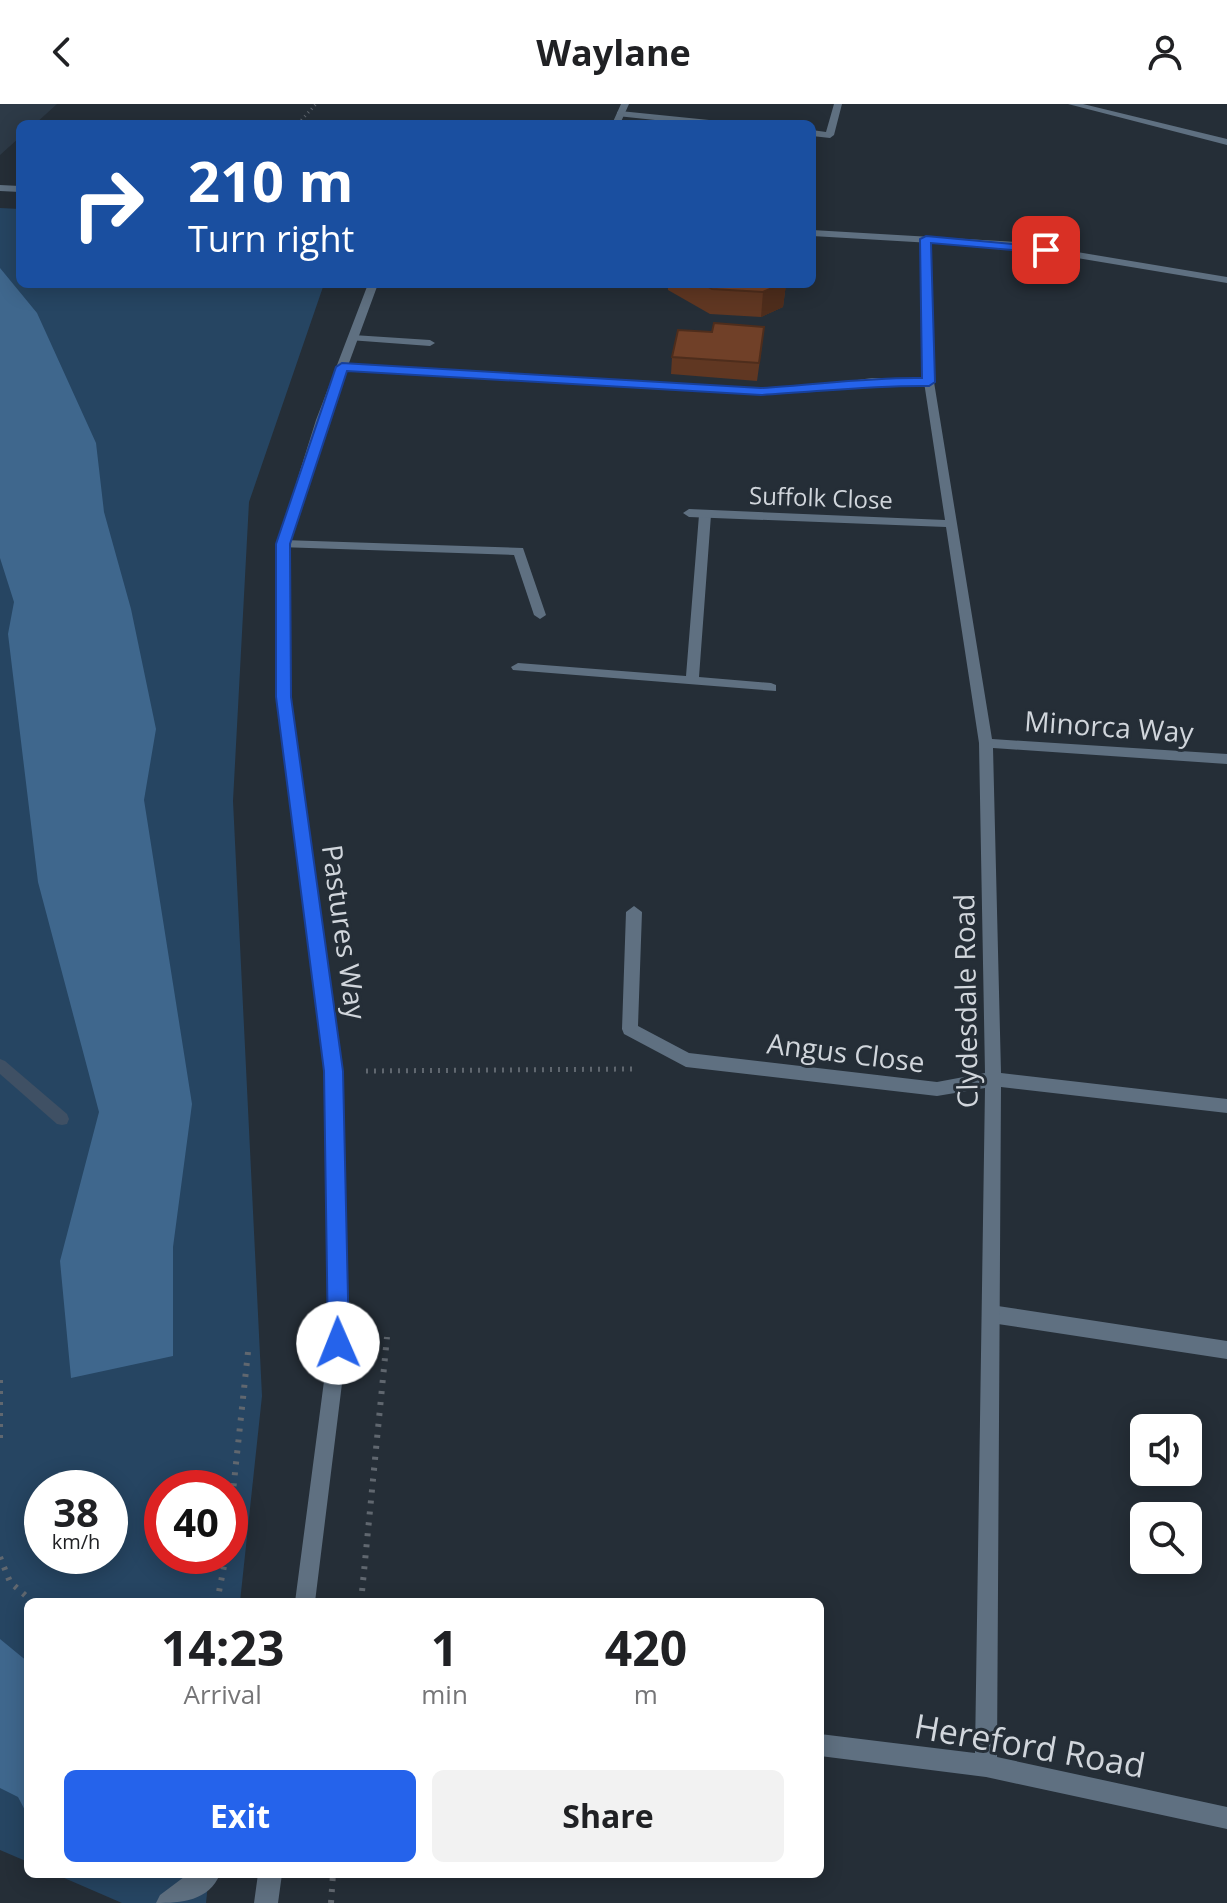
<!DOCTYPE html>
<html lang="en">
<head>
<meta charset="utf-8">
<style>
  :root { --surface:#fff; --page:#f2f2f2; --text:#202124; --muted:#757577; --accent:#2563eb }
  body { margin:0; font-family:"Open Sans",sans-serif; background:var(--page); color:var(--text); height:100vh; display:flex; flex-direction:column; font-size:30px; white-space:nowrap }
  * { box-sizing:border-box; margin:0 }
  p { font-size:26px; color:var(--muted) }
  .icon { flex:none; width:44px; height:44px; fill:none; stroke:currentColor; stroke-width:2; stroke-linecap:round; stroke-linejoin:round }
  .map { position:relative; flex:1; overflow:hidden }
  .panel { position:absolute; left:24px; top:1494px; width:800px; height:280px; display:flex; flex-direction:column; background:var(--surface); border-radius:12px; box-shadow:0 4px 20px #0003 }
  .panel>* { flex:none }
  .top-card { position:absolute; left:16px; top:16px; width:800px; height:168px; border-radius:12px; box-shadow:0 4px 20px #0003; background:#1a4fa0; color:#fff; overflow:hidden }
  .controls { position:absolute; left:1130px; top:1310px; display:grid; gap:16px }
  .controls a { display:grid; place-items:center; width:72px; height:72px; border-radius:12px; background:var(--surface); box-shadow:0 4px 20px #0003; font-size:40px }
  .speed { position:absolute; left:24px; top:1366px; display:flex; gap:16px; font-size:40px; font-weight:700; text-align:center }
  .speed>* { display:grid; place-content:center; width:104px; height:104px; border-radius:50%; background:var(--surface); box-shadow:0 4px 20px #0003; line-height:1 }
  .speed small { font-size:20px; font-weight:400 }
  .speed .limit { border:12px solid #d22; background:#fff; color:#111 }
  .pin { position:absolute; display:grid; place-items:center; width:68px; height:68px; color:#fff; margin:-34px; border-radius:16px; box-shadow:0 4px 12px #0006 }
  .me { position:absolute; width:88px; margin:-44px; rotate:359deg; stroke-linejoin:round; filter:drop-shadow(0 0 6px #0008) }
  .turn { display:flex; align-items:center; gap:28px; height:168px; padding:0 40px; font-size:36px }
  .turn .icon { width:104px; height:104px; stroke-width:2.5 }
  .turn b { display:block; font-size:56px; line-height:68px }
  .eta { display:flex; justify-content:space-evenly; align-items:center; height:136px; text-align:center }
  .eta b { font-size:48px; font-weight:700; line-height:56px }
  .primary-button { display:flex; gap:16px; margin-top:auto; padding:16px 40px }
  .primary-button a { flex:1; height:92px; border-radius:12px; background:var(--accent); color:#fff; font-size:32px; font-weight:700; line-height:92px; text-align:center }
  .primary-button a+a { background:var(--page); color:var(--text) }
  header { display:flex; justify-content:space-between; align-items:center; height:104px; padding:0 40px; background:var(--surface); font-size:36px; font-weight:700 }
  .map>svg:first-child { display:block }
  .built { fill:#2d3a47 }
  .green { fill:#264562; fill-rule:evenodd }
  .forest { fill:#3f678d }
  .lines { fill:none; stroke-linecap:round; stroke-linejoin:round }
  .stream { fill:#3f5064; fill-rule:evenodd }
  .path-far2 { stroke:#60676f; stroke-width:3; stroke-dasharray:1 4; stroke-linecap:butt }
  .path-far1 { stroke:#60676f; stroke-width:5; stroke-dasharray:2 6; stroke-linecap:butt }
  .path { stroke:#60676f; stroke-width:6; stroke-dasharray:3 8; stroke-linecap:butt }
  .service { fill:#5f7081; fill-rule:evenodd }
  .minor { fill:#5f7081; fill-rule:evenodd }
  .tertiary { fill:#5f7081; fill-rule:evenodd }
  .wall { fill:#603722 }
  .shaded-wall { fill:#4e2d1c }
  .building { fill:#704028; stroke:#4e2d1c; stroke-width:2 }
  .route { fill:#2563eb; stroke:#184099; stroke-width:2 }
  .labels { text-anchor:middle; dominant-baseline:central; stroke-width:6; stroke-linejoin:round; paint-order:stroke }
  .far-street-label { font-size:24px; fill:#d1d6dc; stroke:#252e37 }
  .street-label { font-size:28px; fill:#d1d6dc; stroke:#252e37 }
  .near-street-label { font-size:34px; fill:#d1d6dc; stroke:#252e37 }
</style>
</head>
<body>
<header><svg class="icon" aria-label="back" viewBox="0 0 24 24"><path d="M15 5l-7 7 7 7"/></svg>Waylane<svg class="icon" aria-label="person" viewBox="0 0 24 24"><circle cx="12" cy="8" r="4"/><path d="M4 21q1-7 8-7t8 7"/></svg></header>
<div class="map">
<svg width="1227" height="1799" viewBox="0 0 1227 1799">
  <rect width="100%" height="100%" fill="#252e37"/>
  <path class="built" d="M0,0H57L35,20H20V33L0,51Z"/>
  <path class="green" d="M0,104L20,105V180H324L249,398L233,697L262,1292L240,1498H28V1758L0,1746ZM42,1384H110V1452H42ZM162,1384H230V1452H162Z
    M55,1770H209L206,1799H122Z"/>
  <path class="forest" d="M0,164L37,209L96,339L104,408L131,505L156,625L144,696L192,1000L173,1143V1252L71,1274L60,1157L99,1008L38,778L8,530L14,498L0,454Z
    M0,1535L28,1558V1712L18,1693L0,1684Z"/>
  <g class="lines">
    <path class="stream" d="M0,955L5,957L67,1010L69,1015L67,1020L62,1021L57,1020L0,970Z"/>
    <path class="path-far2" d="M298,20L316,0"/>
    <path class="path-far1" d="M366,967L632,965"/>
    <path class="path" d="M0,1276V1337
      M230,1415L248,1248
      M0,1453L10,1478L33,1498
      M217,1498L226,1452
      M361,1498L387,1233
      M331,1799L333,1770"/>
    <path class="service" d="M834,0H842L834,31L830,34L812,32V26L826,28Z
      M620,7L719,17L723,20H693L617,12V8Z
      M353,231L430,236L435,239L430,242L349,236L348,234Z
      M342,260L761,284L821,281L872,274L929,275L934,278L929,281L872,280L821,287L761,290L338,265L337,263Z
      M705,407L711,411L699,573L771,579L776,581V587L513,566L511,563L518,559L686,572L699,411Z
      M283,436L523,444L546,511L540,515L534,511L514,451L279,443V437Z
      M991,1201L1227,1237V1255L991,1219L984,1216L982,1210L984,1204Z"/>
    <path class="minor" d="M621,0H629L620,20H612Z
      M1068,0H1083L1227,35V41Z
      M923,133L931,135L934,278L992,635L1227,650V660L993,644L1001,969L1227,995V1009L1001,983L997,1653L1227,1703V1725L986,1673L820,1652V1630L975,1649L985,984L937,992L686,963L624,930L622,925L626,808L634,802L642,808L638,922L689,949L937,978L985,969L979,639L946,423L689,413L683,409L689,405L945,416L924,278Z
      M188,1770H220C209,1797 181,1799 156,1799L160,1791Z"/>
    <path class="tertiary" d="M0,81L20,82V88L0,87Z
      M812,126L1017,138L1227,173V179L1017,144L812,132Z
      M368,180H378L328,316L289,440L290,593L341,967L347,1239L315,1498H295L329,1239L325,967L276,593L277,440L316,316Z
      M258,1770H282L278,1799H254Z"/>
  </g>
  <path class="wall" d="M668,180H786L783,203L761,213L710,210L668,186Z
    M762,241L757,277L671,270L672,253Z"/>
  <path class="shaded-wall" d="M781,180H786L783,203L761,213L763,188Z"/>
  <path class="building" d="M704,180H781L763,188L712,185Z
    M714,219L764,223L759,259L672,253L678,226L712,228Z"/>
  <path class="route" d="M926,132L1046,143L1052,146L1046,149L931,139L935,278L929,282C872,281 817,288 761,291L347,267L290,440L291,593L343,967L349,1239L346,1246L338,1249L331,1246L328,1239L324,967L276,593V440L336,263L342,259L761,284C815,281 868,273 922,274L920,135Z"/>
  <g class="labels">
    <g class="far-street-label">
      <text transform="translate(821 393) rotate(2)">Suffolk Close</text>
    </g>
    <g class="street-label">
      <text transform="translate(1109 622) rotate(4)">Minorca Way</text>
      <text transform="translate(345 828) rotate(82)">Pastures Way</text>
      <text transform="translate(965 897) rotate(-91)">Clydesdale Road</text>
      <text transform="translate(846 948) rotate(7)">Angus Close</text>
    </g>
    <g class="near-street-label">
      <text transform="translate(1030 1641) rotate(10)">Hereford Road</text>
    </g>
  </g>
</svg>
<div class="controls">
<a><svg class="icon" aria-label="sound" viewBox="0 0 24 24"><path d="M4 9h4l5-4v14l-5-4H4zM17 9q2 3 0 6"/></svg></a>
<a><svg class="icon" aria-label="search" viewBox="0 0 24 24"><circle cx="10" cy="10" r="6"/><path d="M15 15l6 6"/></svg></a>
</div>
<div class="speed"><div>38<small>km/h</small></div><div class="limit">40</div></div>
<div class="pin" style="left:1046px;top:146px;background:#d93025"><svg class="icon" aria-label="arrive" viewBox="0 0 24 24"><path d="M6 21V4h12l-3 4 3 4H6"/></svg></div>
<svg class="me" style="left:338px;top:1239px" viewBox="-20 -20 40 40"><circle r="19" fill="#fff"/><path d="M0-13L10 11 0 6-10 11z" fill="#2563eb"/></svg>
<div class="top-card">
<div class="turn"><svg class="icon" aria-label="right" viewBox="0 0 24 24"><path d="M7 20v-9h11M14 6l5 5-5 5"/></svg><div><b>210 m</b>Turn right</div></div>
</div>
<section class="panel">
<div class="eta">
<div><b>14:23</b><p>Arrival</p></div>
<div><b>1</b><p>min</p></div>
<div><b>420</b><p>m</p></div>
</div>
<div class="primary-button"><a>Exit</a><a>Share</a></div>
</section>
</div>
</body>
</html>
